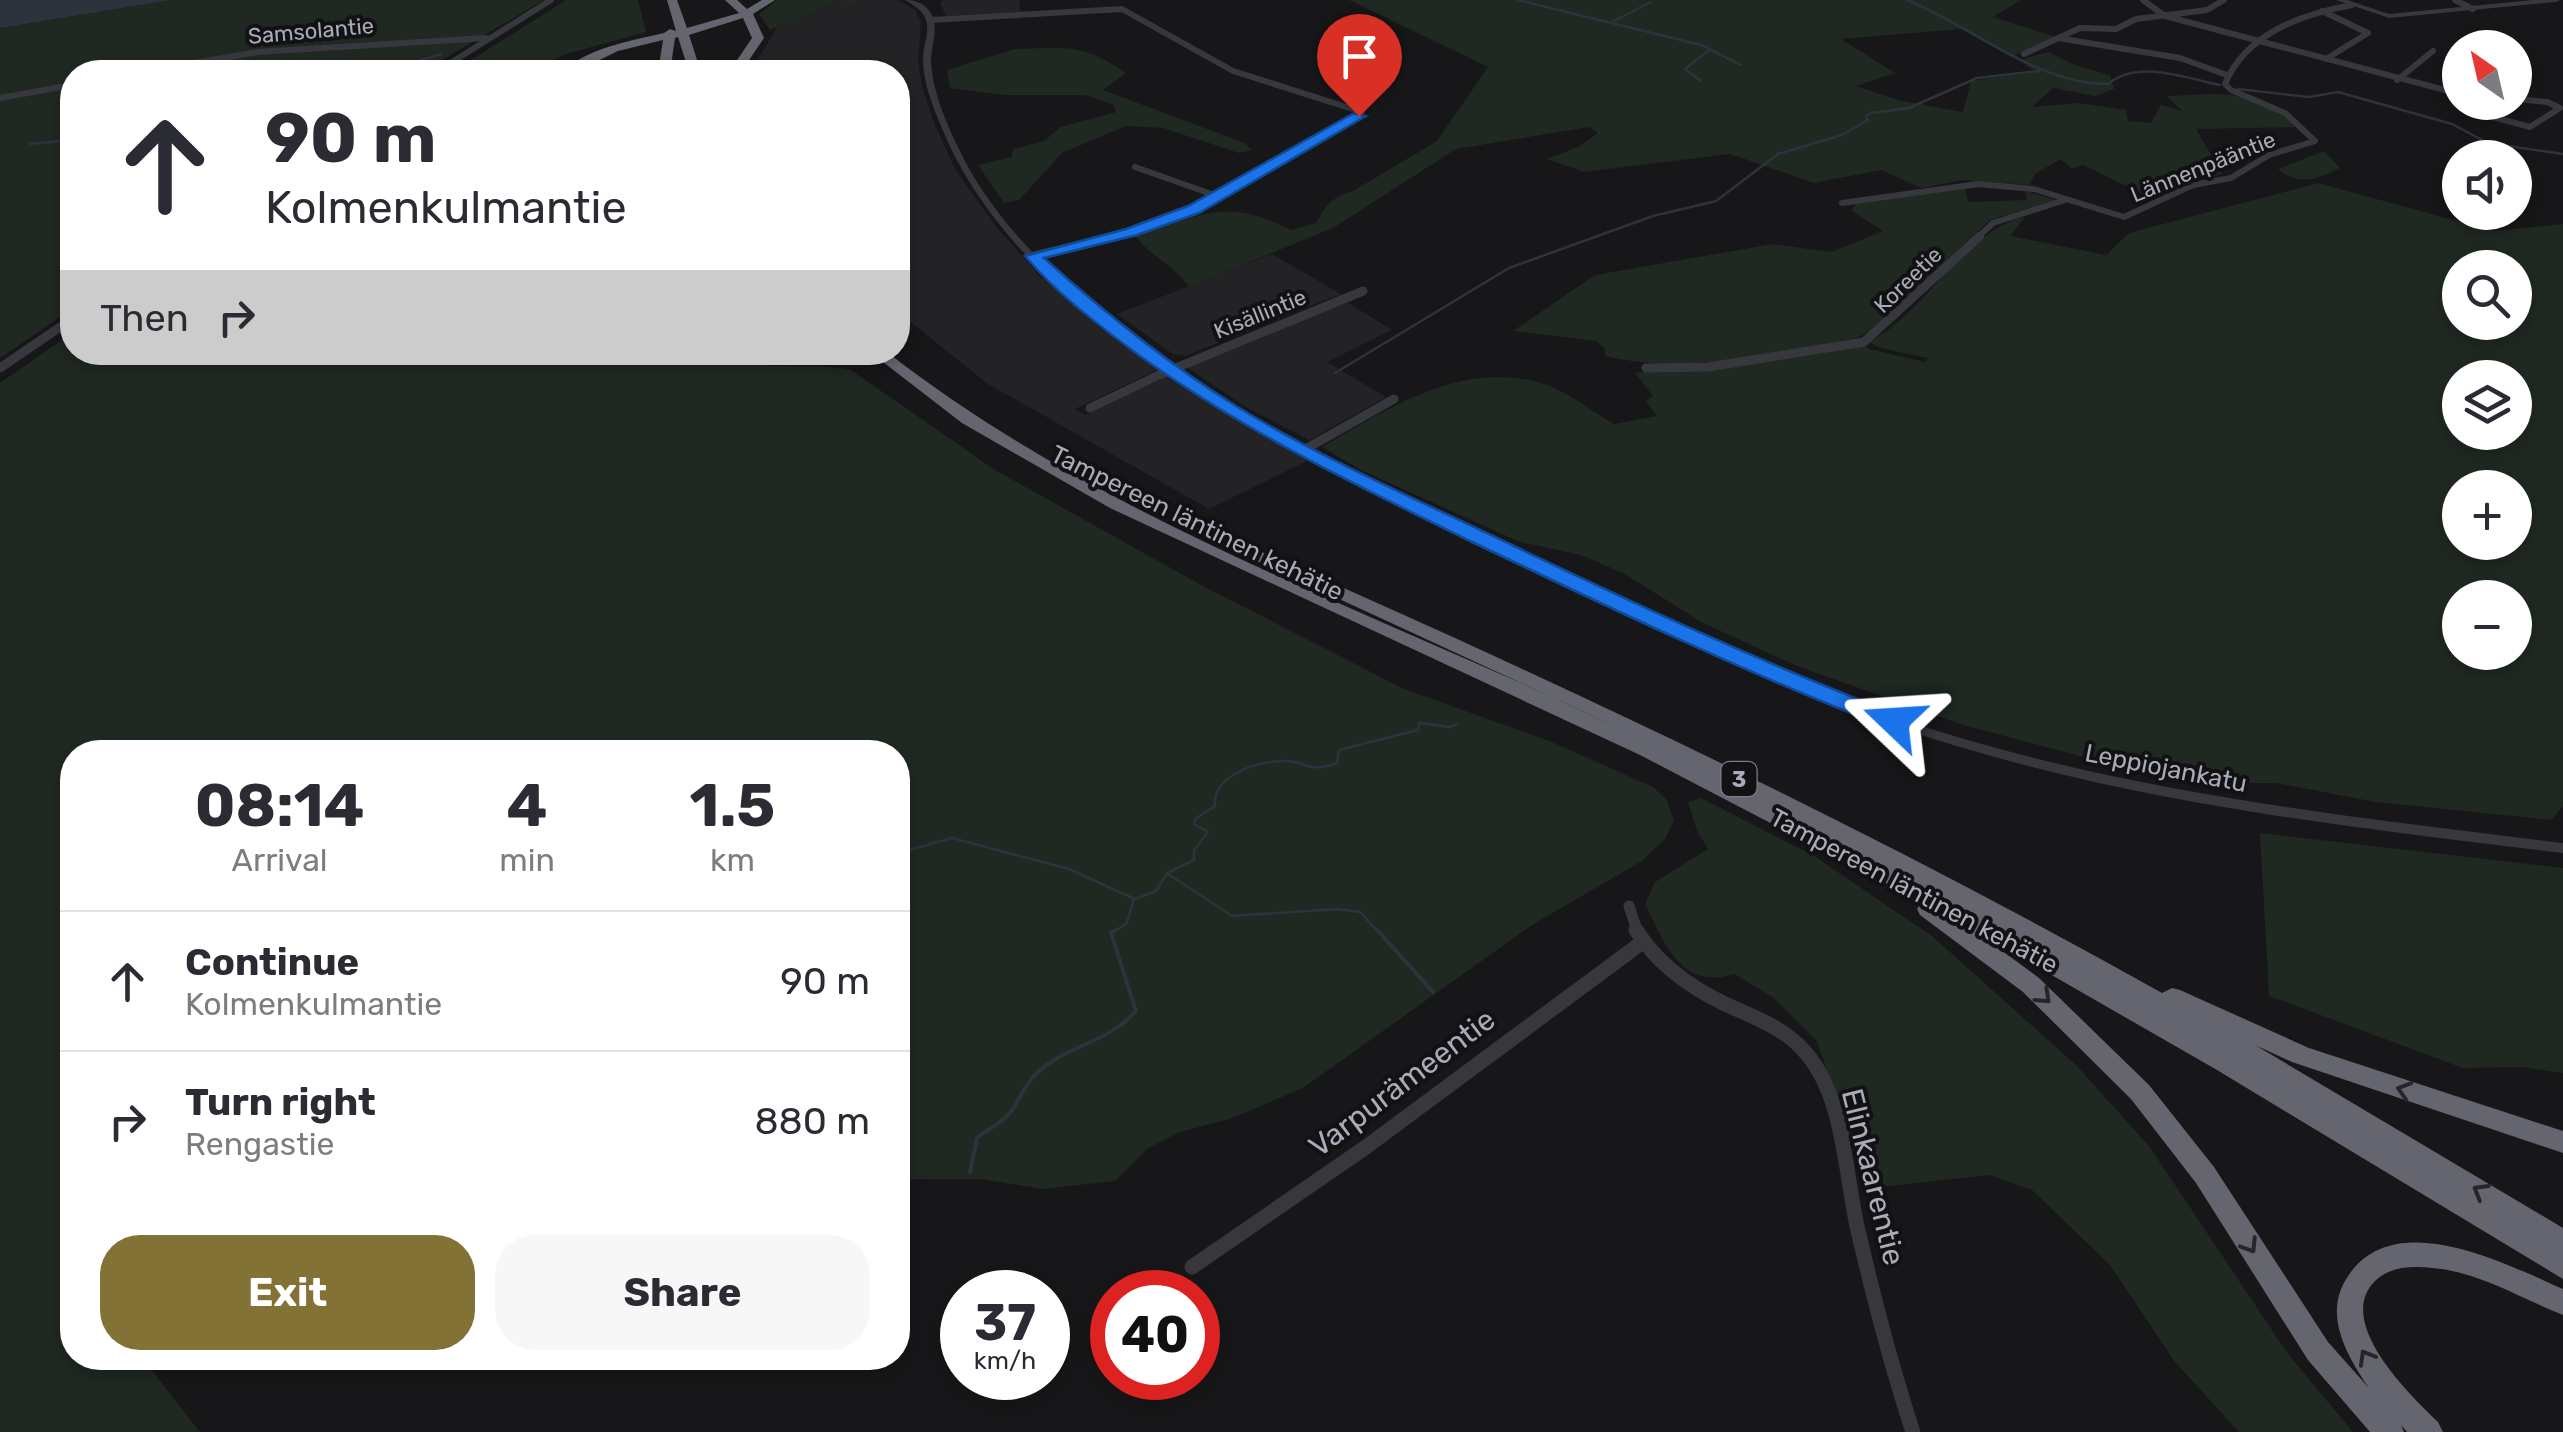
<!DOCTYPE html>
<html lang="en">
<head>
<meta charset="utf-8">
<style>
  :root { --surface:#fff; --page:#f7f7f7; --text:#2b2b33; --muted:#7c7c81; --line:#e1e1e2; --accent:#837236 }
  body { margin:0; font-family:Rubik,sans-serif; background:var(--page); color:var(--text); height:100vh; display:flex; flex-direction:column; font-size:38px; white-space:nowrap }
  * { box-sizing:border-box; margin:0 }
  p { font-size:32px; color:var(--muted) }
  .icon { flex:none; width:55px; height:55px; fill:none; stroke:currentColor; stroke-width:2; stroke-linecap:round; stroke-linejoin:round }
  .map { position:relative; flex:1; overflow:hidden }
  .details { position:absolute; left:60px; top:740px; width:850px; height:630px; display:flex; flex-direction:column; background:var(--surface); border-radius:40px; box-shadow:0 5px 15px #0003 }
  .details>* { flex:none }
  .top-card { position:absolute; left:60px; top:60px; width:850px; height:305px; border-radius:40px; box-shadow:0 5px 15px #0003; background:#fff; color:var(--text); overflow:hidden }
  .needle { width:65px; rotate:326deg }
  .fabs { position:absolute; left:2442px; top:30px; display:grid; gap:20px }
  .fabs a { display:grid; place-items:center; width:90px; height:90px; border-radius:50%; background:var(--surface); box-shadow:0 5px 15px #0003; font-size:50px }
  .speed { position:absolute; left:940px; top:1270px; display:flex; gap:20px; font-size:50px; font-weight:700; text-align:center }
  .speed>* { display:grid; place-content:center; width:130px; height:130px; border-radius:50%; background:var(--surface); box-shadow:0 5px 15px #0003; line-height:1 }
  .speed small { font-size:25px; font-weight:400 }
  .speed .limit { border:15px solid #d22; background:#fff; color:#111 }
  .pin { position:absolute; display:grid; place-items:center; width:85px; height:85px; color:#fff; margin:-102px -42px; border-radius:50% 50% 50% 0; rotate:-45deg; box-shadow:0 0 10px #0007 }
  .pin .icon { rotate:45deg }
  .me { position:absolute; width:110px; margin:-55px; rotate:290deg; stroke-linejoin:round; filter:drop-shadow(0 0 8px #0008) }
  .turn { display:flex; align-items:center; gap:35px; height:210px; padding:0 40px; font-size:45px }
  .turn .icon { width:130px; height:130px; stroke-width:2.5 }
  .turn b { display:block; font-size:70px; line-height:85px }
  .then { display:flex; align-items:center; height:95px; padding:0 40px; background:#0003; gap:20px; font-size:38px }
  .eta { display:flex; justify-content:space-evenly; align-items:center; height:170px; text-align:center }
  .eta b { font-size:60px; font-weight:700; line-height:70px }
  .button { display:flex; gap:20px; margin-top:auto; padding:20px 40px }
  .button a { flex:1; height:115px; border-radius:40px; background:var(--accent); color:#fff; font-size:40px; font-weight:700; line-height:115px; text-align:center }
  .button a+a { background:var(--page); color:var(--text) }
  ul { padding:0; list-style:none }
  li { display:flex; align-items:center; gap:30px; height:140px; padding:0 40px; border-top:2px solid var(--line) }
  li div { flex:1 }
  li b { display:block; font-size:38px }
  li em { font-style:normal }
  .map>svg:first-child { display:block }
  .built { fill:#232225 }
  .green { fill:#202822; fill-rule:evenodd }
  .water { fill:#2d333c }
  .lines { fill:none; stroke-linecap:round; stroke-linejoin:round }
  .stream-far1 { stroke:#2d333c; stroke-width:2.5 }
  .stream { stroke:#2d333c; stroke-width:4 }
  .minor-far3 { stroke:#37383d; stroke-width:6 }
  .minor-far2 { stroke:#37383d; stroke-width:9 }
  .minor-far1 { stroke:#37383d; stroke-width:11 }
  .minor { stroke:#37383d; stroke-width:15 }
  .tertiary { fill:#37383d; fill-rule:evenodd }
  .motorway { fill:#64656e; fill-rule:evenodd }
  .oneway { stroke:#26262a }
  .route { fill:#1a73e8; stroke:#114b97; stroke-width:2.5 }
  .labels { text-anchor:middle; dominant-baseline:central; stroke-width:8; stroke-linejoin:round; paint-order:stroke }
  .far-street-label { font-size:22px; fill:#a9abb8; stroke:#121113 }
  .shield { fill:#121113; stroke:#7c7d86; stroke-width:2.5 }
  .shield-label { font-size:22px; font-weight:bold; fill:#a9abb8 }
  .street-label { font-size:25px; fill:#a9abb8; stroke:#121113 }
  .near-street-label { font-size:30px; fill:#a9abb8; stroke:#121113 }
</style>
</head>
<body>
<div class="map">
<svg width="2563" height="1432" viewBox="0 0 2563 1432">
  <rect width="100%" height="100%" fill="#171618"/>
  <path class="built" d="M866,0H897L915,10L921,21L918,60L922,87L935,125L956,171L998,229L1039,275L1095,324L1157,370L1075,409L1085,415L1166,377L1307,461L1209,509L988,384L898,312V72H750L779,24L838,1L849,5Z
    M943,0H1019L1021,12L946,16L940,3Z
    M1272,254L1341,294L1185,356L1173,354L1117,314Z
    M1347,302L1392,330L1327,362L1386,397L1309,440L1246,407L1188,368Z"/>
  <path class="green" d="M172,0H544L422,72H72V309L0,358V28Z
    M566,0H638L646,32L563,55L530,72H452Z
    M777,0H866L849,5L838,1L770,30L759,14Z
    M1349,0H2021L1993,17L2056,37L2011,57L1961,29L1841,39L1895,73L1856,86L1898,100L1963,112L1971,81L2036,72L2020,60L2048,52L2075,65L2110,75L2114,89L2095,96L2053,88L2032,107L2079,103L2126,110L2128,121L2151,123L2161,105L2182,111L2167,96C2234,93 2245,89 2303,127L2196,129L2222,174L2184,182L2149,197L2083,165L2072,169L2061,159L2035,174L2030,185L1963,180L1921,188L1881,170L1814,183L1730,154L1584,172L1547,159L1580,146L1598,133L1589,127L1456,149L1333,228L1189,287C1174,265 1150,256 1135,236C1202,217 1222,195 1291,230L1316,223C1326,204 1333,197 1353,191L1437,141L1488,67Z
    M1015,49C1067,47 1082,43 1126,73L1103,90L1245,143L1251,150L1239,153L1163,128L1126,126L1062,153L1019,200L1004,203L978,165L1012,157L1013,149L1044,141L1061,127L1116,112L1114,105L1085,95H1004L950,88L947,70Z
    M2324,151L2340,168C2317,179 2300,187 2278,169Z
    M2318,183L2494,231L2563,224V806L2551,820L2375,802L2277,783H2214L2088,758L1963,725L1797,666L1701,622L1625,574L1581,555L1520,542L1361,470L1322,447C1389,408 1465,357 1547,385C1570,393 1593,412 1614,424L1657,416L1646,401L1653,396L1635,373L1862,343L1869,349L1925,362L1928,358L1880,348L1869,342C1930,310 1957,235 2026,216L2010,236L2106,255L2129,233ZM2460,268H2515V322H2460ZM2460,378H2515V432H2460ZM2460,488H2515V542H2460ZM2460,598H2515V652H2460Z
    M1965,187L1968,202L2027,200L2025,191L2057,200L1990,220L1873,329L1858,338C1774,352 1688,376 1605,356V348L1596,341L1513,331L1595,275L1773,244L1831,252L1883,231L1851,210L1857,204Z
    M72,333V352H732L735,360C772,371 813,362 851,370L995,470L1203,586L1402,688L1552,742L1653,787L1667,800L1674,821L1665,839L1642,861L1532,925L1303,1088L1230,1119L1180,1132L1147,1149L1115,1181L1043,1189L981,1179H898V752H72V1358H142L200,1432H0V383Z
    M1701,798L1814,856L1932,936L2076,1065L2149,1146L2288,1354L2353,1432H2239L2175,1362L2110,1265L2032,1190L1990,1175L1879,1187L1863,1180L1817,1041L1774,998L1734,974C1681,991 1665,944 1645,904L1655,882L1708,849L1697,831L1688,802Z
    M2260,833L2563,868V1073L2522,1067L2463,1068L2269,996Z"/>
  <path class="water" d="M0,0H172L0,28Z"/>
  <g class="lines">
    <path class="stream-far1" d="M1518,0L1701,45L1710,49L1685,69L1701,81
      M1907,0C1974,27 2035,84 2108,84C2138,59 2184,78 2220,85
      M1612,22L1651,2
      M1711,50L1741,65
      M382,72L441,54
      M2238,89L2309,97L2338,92L2452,124L2488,143L2563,154
      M30,144L72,140
      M1335,373L1509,268L1653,216L1716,201L1778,154L1842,135L1868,120L1866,116L1871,113L1909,108L1977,78L2039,71
      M898,853L952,838L1069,869L1135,899L1156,891L1167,873L1194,860V850L1208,832L1194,824L1195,819L1215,806C1212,775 1257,762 1282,761C1307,760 1307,774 1337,763L1339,750L1418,730L1419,723L1450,727L1458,724
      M1168,874L1232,916L1337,909L1360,912L1379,933
      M1112,933L1127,923L1133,901"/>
    <path class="stream" d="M1377,930L1433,992
      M970,1172L977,1138C987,1130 1001,1123 1009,1114C1019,1102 1024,1085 1036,1074C1065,1045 1109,1043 1136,1011L1111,933L1116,930"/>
    <path class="minor-far3" d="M2143,0L2165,16L2460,94
      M2455,0L2473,9
      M2322,11L2368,33L2326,59
      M931,20L1122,9L1233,71L1362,112L1193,210L1106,238
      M2058,38L2180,58L2227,75
      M2024,54L2080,28L2116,29L2136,19L2207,10L2224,0
      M140,72L258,52L486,38
      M436,72L551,0
      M2397,80L2433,51
      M0,98L72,85
      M2478,113L2530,127L2560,108L2547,102L2515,99
      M1135,167L1217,196
      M1842,203L1978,184L2034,189L2124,217L2193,185L2231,178L2269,155L2315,141L2285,113L2231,90L2225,84C2246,33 2303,14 2352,5
      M1977,238L1993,223L2065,200"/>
    <path class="minor-far2" d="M1033,256L1116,236
      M0,368L72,319
      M1646,368L1708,367L1864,342L1980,236
      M1090,408L1159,375L1363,291
      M1302,451L1394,399"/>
    <path class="minor-far1" d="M1629,906L1638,933"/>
    <path class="minor" d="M1636,930C1657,963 1688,986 1723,1003C1753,1017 1784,1027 1806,1053C1844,1097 1845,1172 1857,1226C1873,1296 1891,1365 1913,1432
      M1192,1267L1366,1147L1644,941"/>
    <path class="tertiary" d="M905,0C916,0 924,3 930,12C940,27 931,45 931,61C932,89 945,120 957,145C1001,240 1091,311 1176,369C1279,439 1393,492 1506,546C1654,617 1803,691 1961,738C2157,796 2360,818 2563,843V853C2356,828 2149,805 1950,744C1792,696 1643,621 1495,550C1358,485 1220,419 1101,324C1034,270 973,206 941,126C932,105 923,81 923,59C923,46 930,32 926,20C923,10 913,5 905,0Z
      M2336,0H2347L2389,14L2533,0H2560L2556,2L2389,18Z"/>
    <path class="motorway" d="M667,0H677L687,28L739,13L725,0H737L747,9L762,0H775L753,14L764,38L741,72H729L752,38L743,18L689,35L701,72H689L678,37L675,38L670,72H658L663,40L618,51L575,72H562C587,48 630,41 664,33L670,29L676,31Z
      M870,352H887C1105,522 1373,611 1621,729L1233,550L1236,546H1248C1560,682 1866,827 2162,993L2172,988L2180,990L2309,1048L2563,1131V1153L2292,1062L2255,1045L2563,1228V1279L2217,1070L1975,931L2039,978L2149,1085L2214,1167L2328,1342L2369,1388C2348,1357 2324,1317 2345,1281C2389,1203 2504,1263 2563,1289V1315C2520,1298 2479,1272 2433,1268C2412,1266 2391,1266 2375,1281C2334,1322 2410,1395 2438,1422L2443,1432H2407L2401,1425L2404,1432H2370L2308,1360L2196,1183L2131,1099L2023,992L1920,915L1917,909L1922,902L1640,755L1110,508L962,423Z"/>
  </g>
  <defs><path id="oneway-chevron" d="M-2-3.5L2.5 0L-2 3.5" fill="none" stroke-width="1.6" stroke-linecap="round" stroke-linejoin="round" transform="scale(2.5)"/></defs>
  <g class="oneway">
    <use href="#oneway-chevron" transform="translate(2044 997) rotate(43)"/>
    <use href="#oneway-chevron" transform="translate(2404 1090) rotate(-163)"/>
    <use href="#oneway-chevron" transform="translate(2480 1191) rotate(-149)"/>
    <use href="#oneway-chevron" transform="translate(2250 1246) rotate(58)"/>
    <use href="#oneway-chevron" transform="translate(2366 1357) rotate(-120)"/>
  </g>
  <path class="route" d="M1354,113L1366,116L1199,213L1137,235L1044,258C1105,313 1167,363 1236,406C1324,460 1421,501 1514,546C1642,607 1769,666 1902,716L1906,721L1902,727H1886C1744,672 1608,607 1470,541C1353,484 1238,428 1133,351C1096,323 1055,292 1025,256L1126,229L1188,206Z"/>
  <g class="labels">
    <g class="far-street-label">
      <text transform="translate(311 31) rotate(-5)">Samsolantie</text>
      <text transform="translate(2203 167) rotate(-22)">Lännenpääntie</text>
      <text transform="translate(1908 280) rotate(-44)">Koreetie</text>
      <text transform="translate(1260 314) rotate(-22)">Kisällintie</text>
    </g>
    <rect class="shield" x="1721.5" y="762" width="35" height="34" rx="8"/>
    <g class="shield-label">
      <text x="1739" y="779">3</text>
    </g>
    <g class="street-label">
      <text transform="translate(1197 523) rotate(26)">Tampereen läntinen kehätie</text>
      <text transform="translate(2166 768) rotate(11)">Leppiojankatu</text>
      <text transform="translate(1914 891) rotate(28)">Tampereen läntinen kehätie</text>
    </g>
    <g class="near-street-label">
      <text transform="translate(1402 1083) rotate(-37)">Varpurämeentie</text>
      <text transform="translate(1873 1177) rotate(76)">Elinkaarentie</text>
    </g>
  </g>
</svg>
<div class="fabs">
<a><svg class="needle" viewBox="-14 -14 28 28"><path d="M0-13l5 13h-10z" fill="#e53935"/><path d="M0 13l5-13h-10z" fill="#7c7c81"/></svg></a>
<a><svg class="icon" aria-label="sound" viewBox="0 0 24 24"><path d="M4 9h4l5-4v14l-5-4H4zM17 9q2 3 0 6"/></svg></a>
<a><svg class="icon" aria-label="search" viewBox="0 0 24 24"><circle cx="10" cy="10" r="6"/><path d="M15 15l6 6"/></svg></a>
<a><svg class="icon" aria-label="layers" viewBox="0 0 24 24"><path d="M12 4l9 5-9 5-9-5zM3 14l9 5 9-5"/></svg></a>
<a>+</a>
<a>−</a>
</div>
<div class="speed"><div>37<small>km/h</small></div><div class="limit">40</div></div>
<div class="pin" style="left:1359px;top:116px;background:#d93025"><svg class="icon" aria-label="arrive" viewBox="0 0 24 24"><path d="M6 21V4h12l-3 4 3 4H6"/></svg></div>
<svg class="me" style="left:1894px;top:721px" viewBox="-20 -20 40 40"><path d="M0-17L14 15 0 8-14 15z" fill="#1a73e8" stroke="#fff" stroke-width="4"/></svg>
<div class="top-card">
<div class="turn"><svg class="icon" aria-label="ahead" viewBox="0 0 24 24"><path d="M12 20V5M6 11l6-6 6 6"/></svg><div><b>90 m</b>Kolmenkulmantie</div></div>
<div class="then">Then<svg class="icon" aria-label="right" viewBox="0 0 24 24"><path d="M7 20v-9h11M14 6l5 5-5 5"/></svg></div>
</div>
<section class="details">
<div class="eta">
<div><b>08:14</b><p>Arrival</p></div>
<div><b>4</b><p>min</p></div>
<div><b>1.5</b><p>km</p></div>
</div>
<ul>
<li><svg class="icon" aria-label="ahead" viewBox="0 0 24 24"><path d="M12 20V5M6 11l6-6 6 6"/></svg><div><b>Continue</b><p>Kolmenkulmantie</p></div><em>90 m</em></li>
<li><svg class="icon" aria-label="right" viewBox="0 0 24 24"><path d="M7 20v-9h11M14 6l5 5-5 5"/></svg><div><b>Turn right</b><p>Rengastie</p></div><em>880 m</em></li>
</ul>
<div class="button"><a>Exit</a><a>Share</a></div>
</section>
</div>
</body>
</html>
